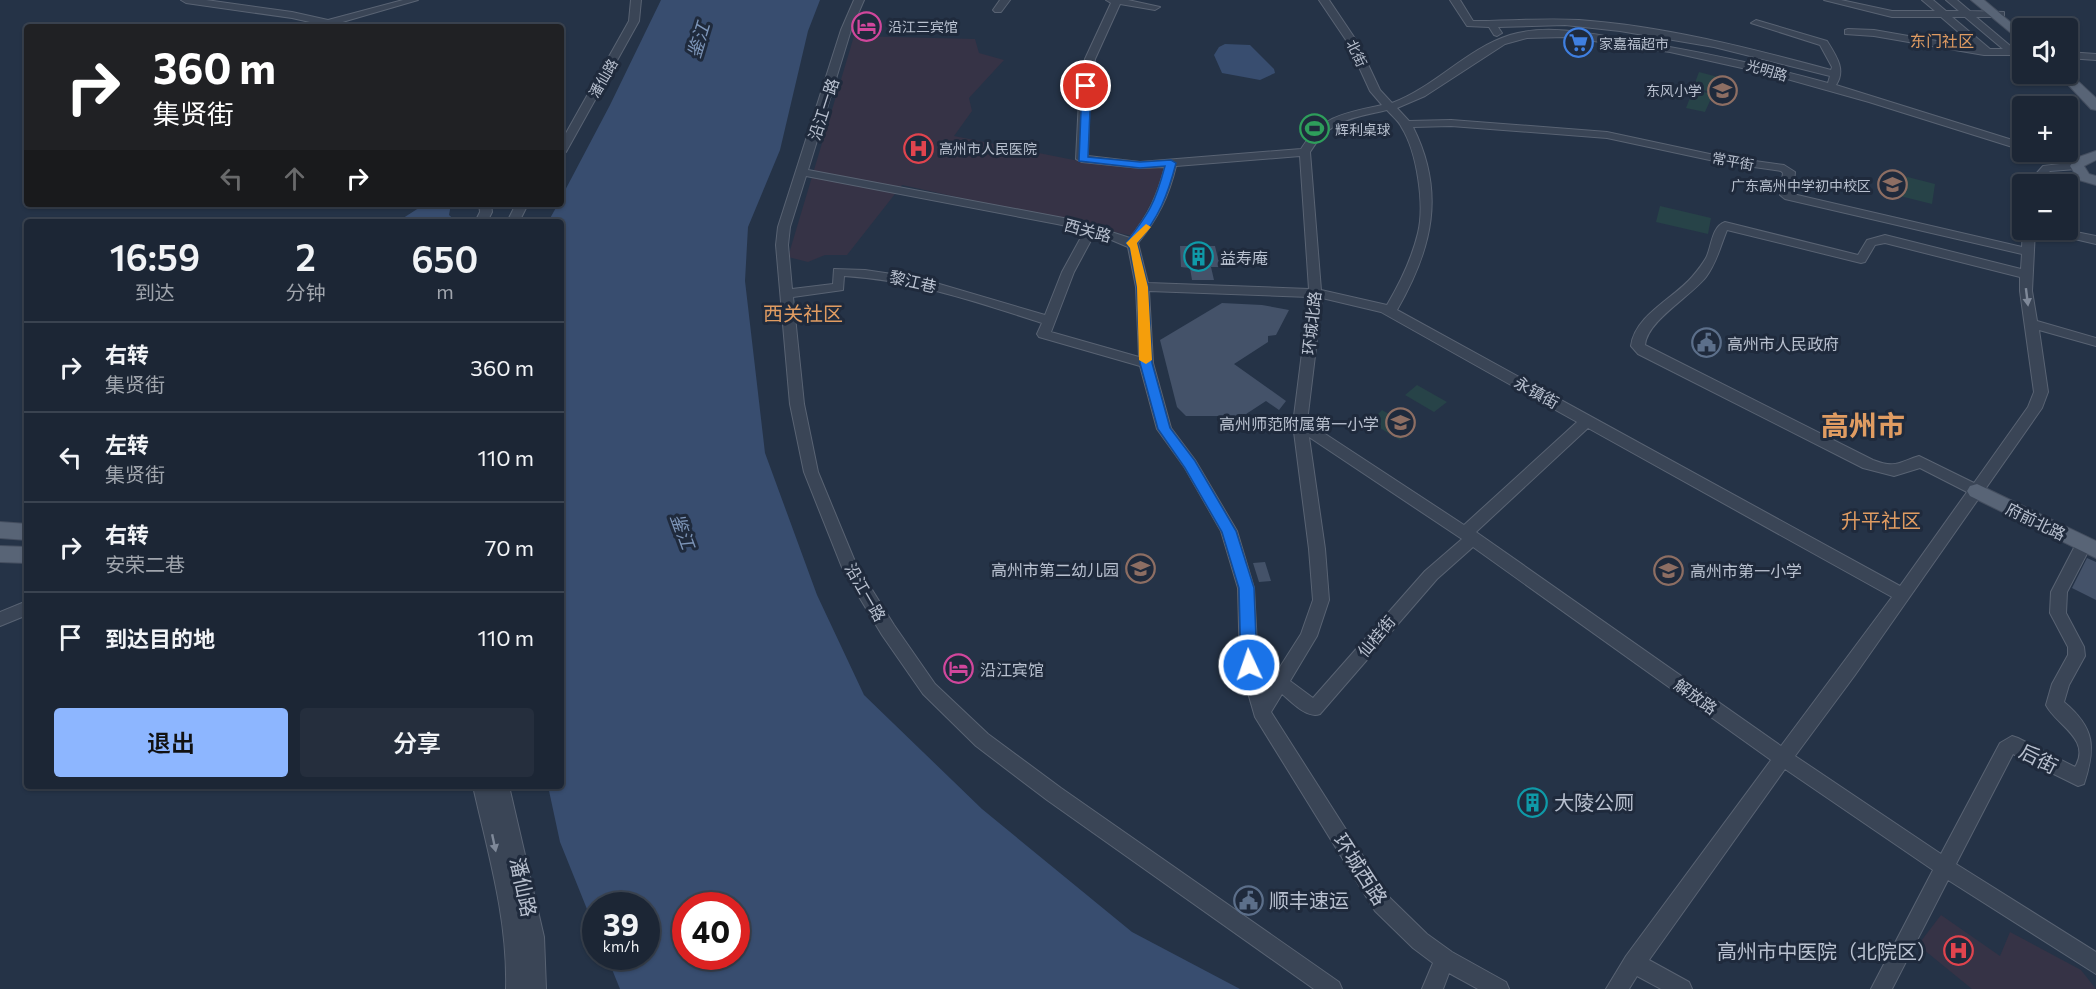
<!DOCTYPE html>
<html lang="zh">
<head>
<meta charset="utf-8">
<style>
  :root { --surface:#1c2635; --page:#252e3d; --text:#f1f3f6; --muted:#a0a5ad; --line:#3a4350; --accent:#8db6ff }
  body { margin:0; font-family:Commissioner,"Noto Sans SC",sans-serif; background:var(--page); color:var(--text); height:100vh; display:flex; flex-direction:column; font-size:22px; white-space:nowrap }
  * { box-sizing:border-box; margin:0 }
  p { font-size:20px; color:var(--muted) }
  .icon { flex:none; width:33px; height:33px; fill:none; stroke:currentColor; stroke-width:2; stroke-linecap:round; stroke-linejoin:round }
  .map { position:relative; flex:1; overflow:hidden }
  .drawer { position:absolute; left:24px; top:219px; width:540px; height:570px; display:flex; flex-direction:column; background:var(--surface); border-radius:6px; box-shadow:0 2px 4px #0004,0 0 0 2px var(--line) }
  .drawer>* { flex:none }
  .hud { position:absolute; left:24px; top:24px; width:540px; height:183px; border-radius:6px; box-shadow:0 2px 4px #0004,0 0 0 2px var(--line); background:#202124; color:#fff; overflow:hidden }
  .fabs { position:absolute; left:2012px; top:18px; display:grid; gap:12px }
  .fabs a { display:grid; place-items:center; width:66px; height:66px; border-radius:6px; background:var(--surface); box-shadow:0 2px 4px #0004,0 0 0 2px var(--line); font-size:30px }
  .speed { position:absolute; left:582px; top:892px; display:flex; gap:12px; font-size:30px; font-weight:700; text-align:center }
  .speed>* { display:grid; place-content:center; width:78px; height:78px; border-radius:50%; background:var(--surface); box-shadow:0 2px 4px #0004,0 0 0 2px var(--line); line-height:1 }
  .speed small { font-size:15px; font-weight:400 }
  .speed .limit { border:9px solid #d22; background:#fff; color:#111 }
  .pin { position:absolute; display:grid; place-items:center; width:51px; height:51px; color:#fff; margin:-26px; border:3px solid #fff; border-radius:50%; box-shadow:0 2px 6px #0007 }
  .me { position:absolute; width:66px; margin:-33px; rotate:357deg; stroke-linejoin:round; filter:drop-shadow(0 0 4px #0008) }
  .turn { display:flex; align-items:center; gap:21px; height:126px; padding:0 30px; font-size:27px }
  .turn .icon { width:78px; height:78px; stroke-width:2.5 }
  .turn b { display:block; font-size:42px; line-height:51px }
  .lanes { display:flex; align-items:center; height:57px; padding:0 30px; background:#0003; justify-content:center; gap:30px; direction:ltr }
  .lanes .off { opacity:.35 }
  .eta { display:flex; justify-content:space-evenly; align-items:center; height:102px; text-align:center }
  .eta b { font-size:36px; font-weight:600; line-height:42px }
  .cta { display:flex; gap:12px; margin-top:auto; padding:12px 30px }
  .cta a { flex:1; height:69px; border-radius:6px; background:var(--accent); color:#111; font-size:24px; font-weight:600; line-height:69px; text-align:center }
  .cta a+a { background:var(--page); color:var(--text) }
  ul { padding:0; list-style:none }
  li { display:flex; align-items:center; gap:18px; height:90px; padding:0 30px; border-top:2px solid var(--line) }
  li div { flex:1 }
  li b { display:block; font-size:22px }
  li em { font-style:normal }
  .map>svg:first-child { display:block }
  .medical { fill:#363346 }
  .green { fill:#274348 }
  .water { fill:#384d6f; fill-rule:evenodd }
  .building { fill:#445269 }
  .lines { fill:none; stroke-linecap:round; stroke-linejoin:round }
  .minor-casing { stroke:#596373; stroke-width:2 }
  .major-casing { stroke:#444e5f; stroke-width:2 }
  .minor { fill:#3a4556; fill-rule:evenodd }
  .major { fill:#586476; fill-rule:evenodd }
  .oneway { fill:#7f8999 }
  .route { fill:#1a73e8; stroke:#114b97; stroke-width:1.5 }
  .slow { fill:#f59e0b }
  .labels { text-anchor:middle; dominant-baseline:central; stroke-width:6; stroke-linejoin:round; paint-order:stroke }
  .far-poi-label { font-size:14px; fill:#b8c0cf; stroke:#1f2a3c; text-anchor:start }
  .far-street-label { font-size:14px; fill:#b8c0cf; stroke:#1f2a3c }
  .far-quarter-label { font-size:16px; fill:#e09c62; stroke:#1f2a3c }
  .street-label { font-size:16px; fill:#b8c0cf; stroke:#1f2a3c }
  .poi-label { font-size:16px; fill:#b8c0cf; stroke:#1f2a3c; text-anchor:start }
  .water-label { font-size:18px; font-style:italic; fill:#7d95b8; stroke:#1f2a3c }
  .quarter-label { font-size:20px; fill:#e09c62; stroke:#1f2a3c }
  .near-street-label { font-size:20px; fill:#b8c0cf; stroke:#1f2a3c }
  .near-poi-label { font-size:20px; fill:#b8c0cf; stroke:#1f2a3c; text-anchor:start }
  .town-label { font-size:28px; font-weight:bold; fill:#e09c62; stroke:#1f2a3c }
</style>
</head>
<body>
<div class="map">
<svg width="2096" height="989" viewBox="0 0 2096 989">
  <rect width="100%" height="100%" fill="#253347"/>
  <path class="medical" d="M854,36L975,39L979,53L1004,60L969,98L972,111L954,136L1079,161L1134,168L1149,165L1165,167L1154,197L1133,236L902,185L847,255H825L808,262L788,257Z
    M1941,915L2000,956L2010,932L2081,970L2096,989H1972L1918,945Z"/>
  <path class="green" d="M1699,72L1718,77L1712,92L1693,88Z
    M1693,90L1713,94L1705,112L1686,108Z
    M1892,173L1935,184L1932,204L1888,193Z
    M1660,206L1711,218L1708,234L1656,222Z
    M1417,385L1447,402L1434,412L1405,395Z
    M1382,410L1413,428L1400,440L1370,422Z"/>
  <path class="water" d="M661,0H820L808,31L780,150L748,227L745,281L765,453L817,595L864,695L982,809L1132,932L1240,989H620L607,957H646V906H596L595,929L560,842L548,786H561V222H548L558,204H561V198L610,105ZM686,906H736V957H686Z
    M1225,44L1250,45L1274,69L1275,73L1260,80L1222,73L1214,55L1219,47Z
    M425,204H451L449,215L457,222H397Z"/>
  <path class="building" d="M1180,246H1215L1220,267H1211L1214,280H1192L1190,268L1181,267Z
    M1222,303L1262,305L1289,310L1276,335L1268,336V342L1234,364L1286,401L1279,410L1266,401L1243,416H1186L1177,407L1160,340Z
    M2087,558L2096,562V600L2072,588Z
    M1265,562L1271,581L1259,582L1253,563Z"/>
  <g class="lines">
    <defs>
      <path id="minor" d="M181,0H206L292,12L328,20L403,0H418L339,23L349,27H332L292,18L186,3Z
        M631,0H641L639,21L566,152L561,155V142L629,21Z
        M854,0H864L851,30L808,170L1074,220L1130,238C1149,214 1157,196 1165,167L1140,168L1082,162L1076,159L1079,100L1085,59L1111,3L1106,0H1128L1160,7L1155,10L1120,4L1095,59L1089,100L1088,156L1140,162L1301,149C1322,115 1346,113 1382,105L1370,91L1348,43L1319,0H1329L1358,43L1380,90L1392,103C1435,87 1466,49 1510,35C1546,24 1587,33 1623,39C1692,50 1760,64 1828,83L1830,76L1714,47L1620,31L1565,25L1498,27L1502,33L1497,36L1494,35L1489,27L1467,26L1450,0H1460L1473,21C1508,21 1544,18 1579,20C1664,26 1749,48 1831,70L1832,67L1820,45L1751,23L1756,20L1827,41C1837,57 1846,70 1836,85L2022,143V150L1869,102L1769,74L1670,52L1566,37L1527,38L1505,44L1425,96L1397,108L1409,121L1451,120L1607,132L1719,156L1784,165L1795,172L1793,194L2022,247L2023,230H2035L2032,291L2037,321L2096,338V346L2039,330L2048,392L2042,408L1855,675L1795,756L1941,854L2000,743L2012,736L2018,738L2075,767C2092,739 2056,725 2046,705L2052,684L2068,655V647L2050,613L2051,592L2078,540H2090L2092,544L2067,592L2066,613L2084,647L2085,656L2069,685L2064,702C2095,728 2096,747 2084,784L2078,786L2013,754L1956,864L2096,952V974L1948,880L1892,989H1871L1933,870L1785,769L1649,960L1689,982L1692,989H1661L1637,976L1629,989H1606L1626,956L1771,760L1473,547L1437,579L1320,714C1307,719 1292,702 1282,694L1271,712L1389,897L1427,934L1452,952L1506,982L1509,989H1478L1449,973L1443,989H1422L1433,963L1413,948L1375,911L1255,717L1240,665L1238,588L1221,531L1185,468L1157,429L1140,366L1039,337L1037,334L1042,323C977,302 913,280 844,276L843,290L793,297L804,404L818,472L856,564L894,625L935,684L988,734L1061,788L1339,982L1342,989H1314L1047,800L976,746L923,694L882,635L843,570L804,472L790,404L776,245L778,227L841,30ZM1387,110C1392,116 1399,121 1402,128C1417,152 1425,205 1418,233C1412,258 1400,283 1387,305L1321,290L1310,152C1330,119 1353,118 1387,110ZM1451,126L1607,138L1719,162L1781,171L1783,173L1780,195L1785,199L2022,254L2021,269L1885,235L1867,240L1858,255L1725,222C1711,227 1712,247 1706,258C1702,265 1697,271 1692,277C1673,299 1635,315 1631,346L1638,354L1863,468L1894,476L1920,468L1967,492L1900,586L1397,310C1432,249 1446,193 1413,127ZM1300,156L1309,289L1148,283L1138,243C1158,218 1169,196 1176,166ZM806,176L1057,224L1085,230L1062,272L1045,315L919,278L865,270L834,269L833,284L792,289L788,245L790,227ZM1727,230L1861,263L1865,262L1875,245L1885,243L2020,277V291L2034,392L2028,407L1974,483L1919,456C1899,462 1896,469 1873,460L1645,345C1647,321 1690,297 1706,277C1717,262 1720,247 1727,230ZM1095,233L1128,247L1136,287L1139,357L1051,332L1074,272ZM1149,291L1309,297L1293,424L1309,549L1313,600L1301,634L1264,692L1258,665L1254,588L1237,531L1195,460L1171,428L1153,363ZM1322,298L1381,312L1577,422L1464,525L1307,422ZM1588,428L1892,597L1781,746L1476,532ZM1309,437L1462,539L1425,571L1313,698L1290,681L1317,636L1329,600L1325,549Z
        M1000,0H1010L1001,12H995L993,10Z
        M1824,0H1841L1892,11H1935L1922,0H1933L1946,11H1959L1946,0H1957L1970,11L2004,12V16L2001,17H1976L2014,49H2022V55H1984L1874,36L1845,34V30L1848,29L1874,30L1977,48L1941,17H1892ZM1952,17H1965L2003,49H1990Z
        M2067,52L2096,54V60L2067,58Z
        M2030,152H2045L2083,166L2077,169L2050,171L2038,184H2027L2043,166L2060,164Z
        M479,204H491L492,212L487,222H475L480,212Z
        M516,204H528L519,222H507Z
        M2047,230H2066L2096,236V244L2049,233Z
        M27,601V615L0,626V612Z
        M473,786H509L544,937L546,989H506C508,919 488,853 473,786Z"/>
      <path id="major" d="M1971,0H1984L2022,32V42Z
        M2067,71L2096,98V110L2091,109L2058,74H2067Z
        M2096,151V160L2084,166L2089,174L2096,176V185L2079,180L2070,166L2076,158Z
        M1977,484L2096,541V558L1970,496L1967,491L1970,486Z
        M0,522L27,524V540L0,538Z
        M0,546L27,547V563L0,562Z"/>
    </defs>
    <use href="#minor" class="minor-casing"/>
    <use href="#major" class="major-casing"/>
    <use href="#minor" class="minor"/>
    <use href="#major" class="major"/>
  </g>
  <defs><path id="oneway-solid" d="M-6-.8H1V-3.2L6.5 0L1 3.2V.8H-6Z" transform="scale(1.5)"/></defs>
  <g class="oneway">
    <use href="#oneway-solid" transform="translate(2027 297) rotate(83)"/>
    <use href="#oneway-solid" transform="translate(494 843) rotate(78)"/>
  </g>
  <path class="route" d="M1086,84L1091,86L1088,157L1140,162L1171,160L1176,163C1168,194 1159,218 1137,243L1148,287L1152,363L1170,428L1195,461L1236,531L1254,588L1257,665L1249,671L1241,665L1239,588L1222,532L1185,468L1158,429L1140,363L1137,287L1130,248L1126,243C1149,213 1155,204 1165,166L1140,168L1079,161L1082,86Z"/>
  <path class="slow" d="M1146,224L1151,227L1137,243L1148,287L1152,360L1146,364L1139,360L1137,287L1130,248L1126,243Z"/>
  <defs>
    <symbol id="hotel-ring" viewBox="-11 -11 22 22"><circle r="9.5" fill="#1f2a3c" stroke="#d1479c" stroke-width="1.5"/><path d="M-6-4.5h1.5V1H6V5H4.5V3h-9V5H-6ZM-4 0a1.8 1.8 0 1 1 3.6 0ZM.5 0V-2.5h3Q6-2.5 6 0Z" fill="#d1479c"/></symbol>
    <symbol id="supermarket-ring" viewBox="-11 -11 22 22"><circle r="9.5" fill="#1f2a3c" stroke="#3f7fe0" stroke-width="1.5"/><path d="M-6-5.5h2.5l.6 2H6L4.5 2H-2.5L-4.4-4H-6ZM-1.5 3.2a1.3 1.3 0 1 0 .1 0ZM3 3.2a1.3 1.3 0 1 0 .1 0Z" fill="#3f7fe0"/></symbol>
    <symbol id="school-ring" viewBox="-11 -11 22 22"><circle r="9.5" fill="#1f2a3c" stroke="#8d6e63" stroke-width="1.5"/><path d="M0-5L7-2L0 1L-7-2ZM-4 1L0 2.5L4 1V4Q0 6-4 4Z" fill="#8d6e63"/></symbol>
    <symbol id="stadium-ring" viewBox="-11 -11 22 22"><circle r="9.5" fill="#1f2a3c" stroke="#2e9e5b" stroke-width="1.5"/><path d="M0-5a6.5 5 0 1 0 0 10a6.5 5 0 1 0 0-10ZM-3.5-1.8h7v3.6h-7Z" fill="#2e9e5b"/></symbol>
    <symbol id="hospital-ring" viewBox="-11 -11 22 22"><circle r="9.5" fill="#1f2a3c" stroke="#e0444e" stroke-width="1.5"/><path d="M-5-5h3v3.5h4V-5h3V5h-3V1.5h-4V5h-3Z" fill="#e0444e"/></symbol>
    <symbol id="building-ring" viewBox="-11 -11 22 22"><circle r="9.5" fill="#1f2a3c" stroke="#0f9aa8" stroke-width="1.5"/><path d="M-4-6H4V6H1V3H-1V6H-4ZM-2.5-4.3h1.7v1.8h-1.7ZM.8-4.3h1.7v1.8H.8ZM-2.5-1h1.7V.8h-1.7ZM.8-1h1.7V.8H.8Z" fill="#0f9aa8"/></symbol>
    <symbol id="civic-ring" viewBox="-11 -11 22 22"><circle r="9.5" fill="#1f2a3c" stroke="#5c6f8a" stroke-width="1.5"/><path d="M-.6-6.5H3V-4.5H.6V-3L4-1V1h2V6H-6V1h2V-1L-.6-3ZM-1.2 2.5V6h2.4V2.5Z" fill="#5c6f8a"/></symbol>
  </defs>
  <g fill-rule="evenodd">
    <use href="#hotel-ring" x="850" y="10" width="33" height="33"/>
    <use href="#supermarket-ring" x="1562" y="26" width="33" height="33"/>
    <use href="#school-ring" x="1706" y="74" width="33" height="33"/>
    <use href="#stadium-ring" x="1298" y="112" width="33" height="33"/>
    <use href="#hospital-ring" x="902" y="132" width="33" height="33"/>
    <use href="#school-ring" x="1876" y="168" width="33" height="33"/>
    <use href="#building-ring" x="1182" y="240" width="33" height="33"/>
    <use href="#civic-ring" x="1690" y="326" width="33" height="33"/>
    <use href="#school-ring" x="1384" y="406" width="33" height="33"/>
    <use href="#school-ring" x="1124" y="552" width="33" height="33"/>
    <use href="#school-ring" x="1652" y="554" width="33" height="33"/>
    <use href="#hotel-ring" x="942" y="652" width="33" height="33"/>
    <use href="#building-ring" x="1516" y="786" width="33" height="33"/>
    <use href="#civic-ring" x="1232" y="884" width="33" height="33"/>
    <use href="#hospital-ring" x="1942" y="934" width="33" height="33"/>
  </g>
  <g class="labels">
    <g class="far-poi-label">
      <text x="888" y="26">沿江三宾馆</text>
      <text x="1599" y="43">家嘉福超市</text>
      <text x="1702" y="90" text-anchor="end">东风小学</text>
      <text x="1335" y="129">辉利桌球</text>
      <text x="939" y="148">高州市人民医院</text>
      <text x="1871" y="185" text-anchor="end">广东高州中学初中校区</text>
    </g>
    <g class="far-street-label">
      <text transform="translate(1357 53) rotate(64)">北街</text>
      <text transform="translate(1767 70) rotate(16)">光明路</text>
      <text transform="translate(603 78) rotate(-60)">潘仙路</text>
      <text transform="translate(1733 161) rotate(10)">常平街</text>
    </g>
    <g class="far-quarter-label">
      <text x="1942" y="40">东门社区</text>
    </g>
    <g class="street-label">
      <text transform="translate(823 109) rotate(-72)">沿江一路</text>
      <text transform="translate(1088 230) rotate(15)">西关路</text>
      <text transform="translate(913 281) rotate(13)">黎江巷</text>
      <text transform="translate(1311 323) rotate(-84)">环城北路</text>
      <text transform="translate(1537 392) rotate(29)">永镇街</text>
      <text transform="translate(2036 521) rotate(26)">府前北路</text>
      <text transform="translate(866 592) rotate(60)">沿江一路</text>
      <text transform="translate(1376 636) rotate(-50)">仙桂街</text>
      <text transform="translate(1696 696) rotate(36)">解放路</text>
    </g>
    <g class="poi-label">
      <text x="1220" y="257">益寿庵</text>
      <text x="1727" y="343">高州市人民政府</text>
      <text x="1379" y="423" text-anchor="end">高州师范附属第一小学</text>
      <text x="1119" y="569" text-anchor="end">高州市第二幼儿园</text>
      <text x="1690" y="570">高州市第一小学</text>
      <text x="980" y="669">沿江宾馆</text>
    </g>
    <g class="water-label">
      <text transform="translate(698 40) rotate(-73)">鉴江</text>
      <text transform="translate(683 531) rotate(70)">鉴江</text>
    </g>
    <g class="quarter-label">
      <text x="803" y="313">西关社区</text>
      <text x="1881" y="520">升平社区</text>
    </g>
    <g class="near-street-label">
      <text transform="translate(2039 758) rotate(27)">后街</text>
      <text transform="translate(1361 869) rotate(57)">环城西路</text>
      <text transform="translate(524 887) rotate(78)">潘仙路</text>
    </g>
    <g class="near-poi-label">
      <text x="1554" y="802">大陵公厕</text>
      <text x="1269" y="900">顺丰速运</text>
      <text x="1937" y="951" text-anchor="end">高州市中医院（北院区）</text>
    </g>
    <g class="town-label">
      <text x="1863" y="425">高州市</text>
    </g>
  </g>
</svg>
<div class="fabs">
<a><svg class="icon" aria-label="sound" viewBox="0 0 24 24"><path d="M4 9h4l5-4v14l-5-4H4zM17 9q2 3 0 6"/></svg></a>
<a>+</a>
<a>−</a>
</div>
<div class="speed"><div>39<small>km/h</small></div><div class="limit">40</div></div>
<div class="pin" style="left:1086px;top:86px;background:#d93025"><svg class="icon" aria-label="arrive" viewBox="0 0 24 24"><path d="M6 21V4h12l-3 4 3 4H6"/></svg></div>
<svg class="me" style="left:1249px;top:665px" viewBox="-20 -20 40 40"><circle r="17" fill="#1a73e8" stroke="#fff" stroke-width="3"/><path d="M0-11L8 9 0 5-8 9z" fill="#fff"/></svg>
<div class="hud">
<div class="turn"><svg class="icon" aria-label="right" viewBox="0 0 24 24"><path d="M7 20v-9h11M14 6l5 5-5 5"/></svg><div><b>360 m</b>集贤街</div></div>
<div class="lanes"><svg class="icon off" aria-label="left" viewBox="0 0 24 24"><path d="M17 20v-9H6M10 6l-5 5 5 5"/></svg><svg class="icon off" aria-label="ahead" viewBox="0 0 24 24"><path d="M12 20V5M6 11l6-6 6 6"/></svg><svg class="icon" aria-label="right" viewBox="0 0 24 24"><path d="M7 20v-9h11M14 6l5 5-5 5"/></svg></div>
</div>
<section class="drawer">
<div class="eta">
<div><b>16:59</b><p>到达</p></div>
<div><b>2</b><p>分钟</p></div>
<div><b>650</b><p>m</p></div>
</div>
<ul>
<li><svg class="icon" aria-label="right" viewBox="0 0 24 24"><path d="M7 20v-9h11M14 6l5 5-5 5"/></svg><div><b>右转</b><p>集贤街</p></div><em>360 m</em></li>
<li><svg class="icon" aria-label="left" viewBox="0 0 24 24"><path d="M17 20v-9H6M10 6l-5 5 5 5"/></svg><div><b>左转</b><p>集贤街</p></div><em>110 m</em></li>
<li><svg class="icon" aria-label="right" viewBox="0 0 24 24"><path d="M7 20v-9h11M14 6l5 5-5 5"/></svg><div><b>右转</b><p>安荣二巷</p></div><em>70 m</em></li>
<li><svg class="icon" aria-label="arrive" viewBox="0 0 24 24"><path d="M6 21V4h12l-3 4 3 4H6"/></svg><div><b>到达目的地</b></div><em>110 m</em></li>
</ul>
<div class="cta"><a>退出</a><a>分享</a></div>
</section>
</div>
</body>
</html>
